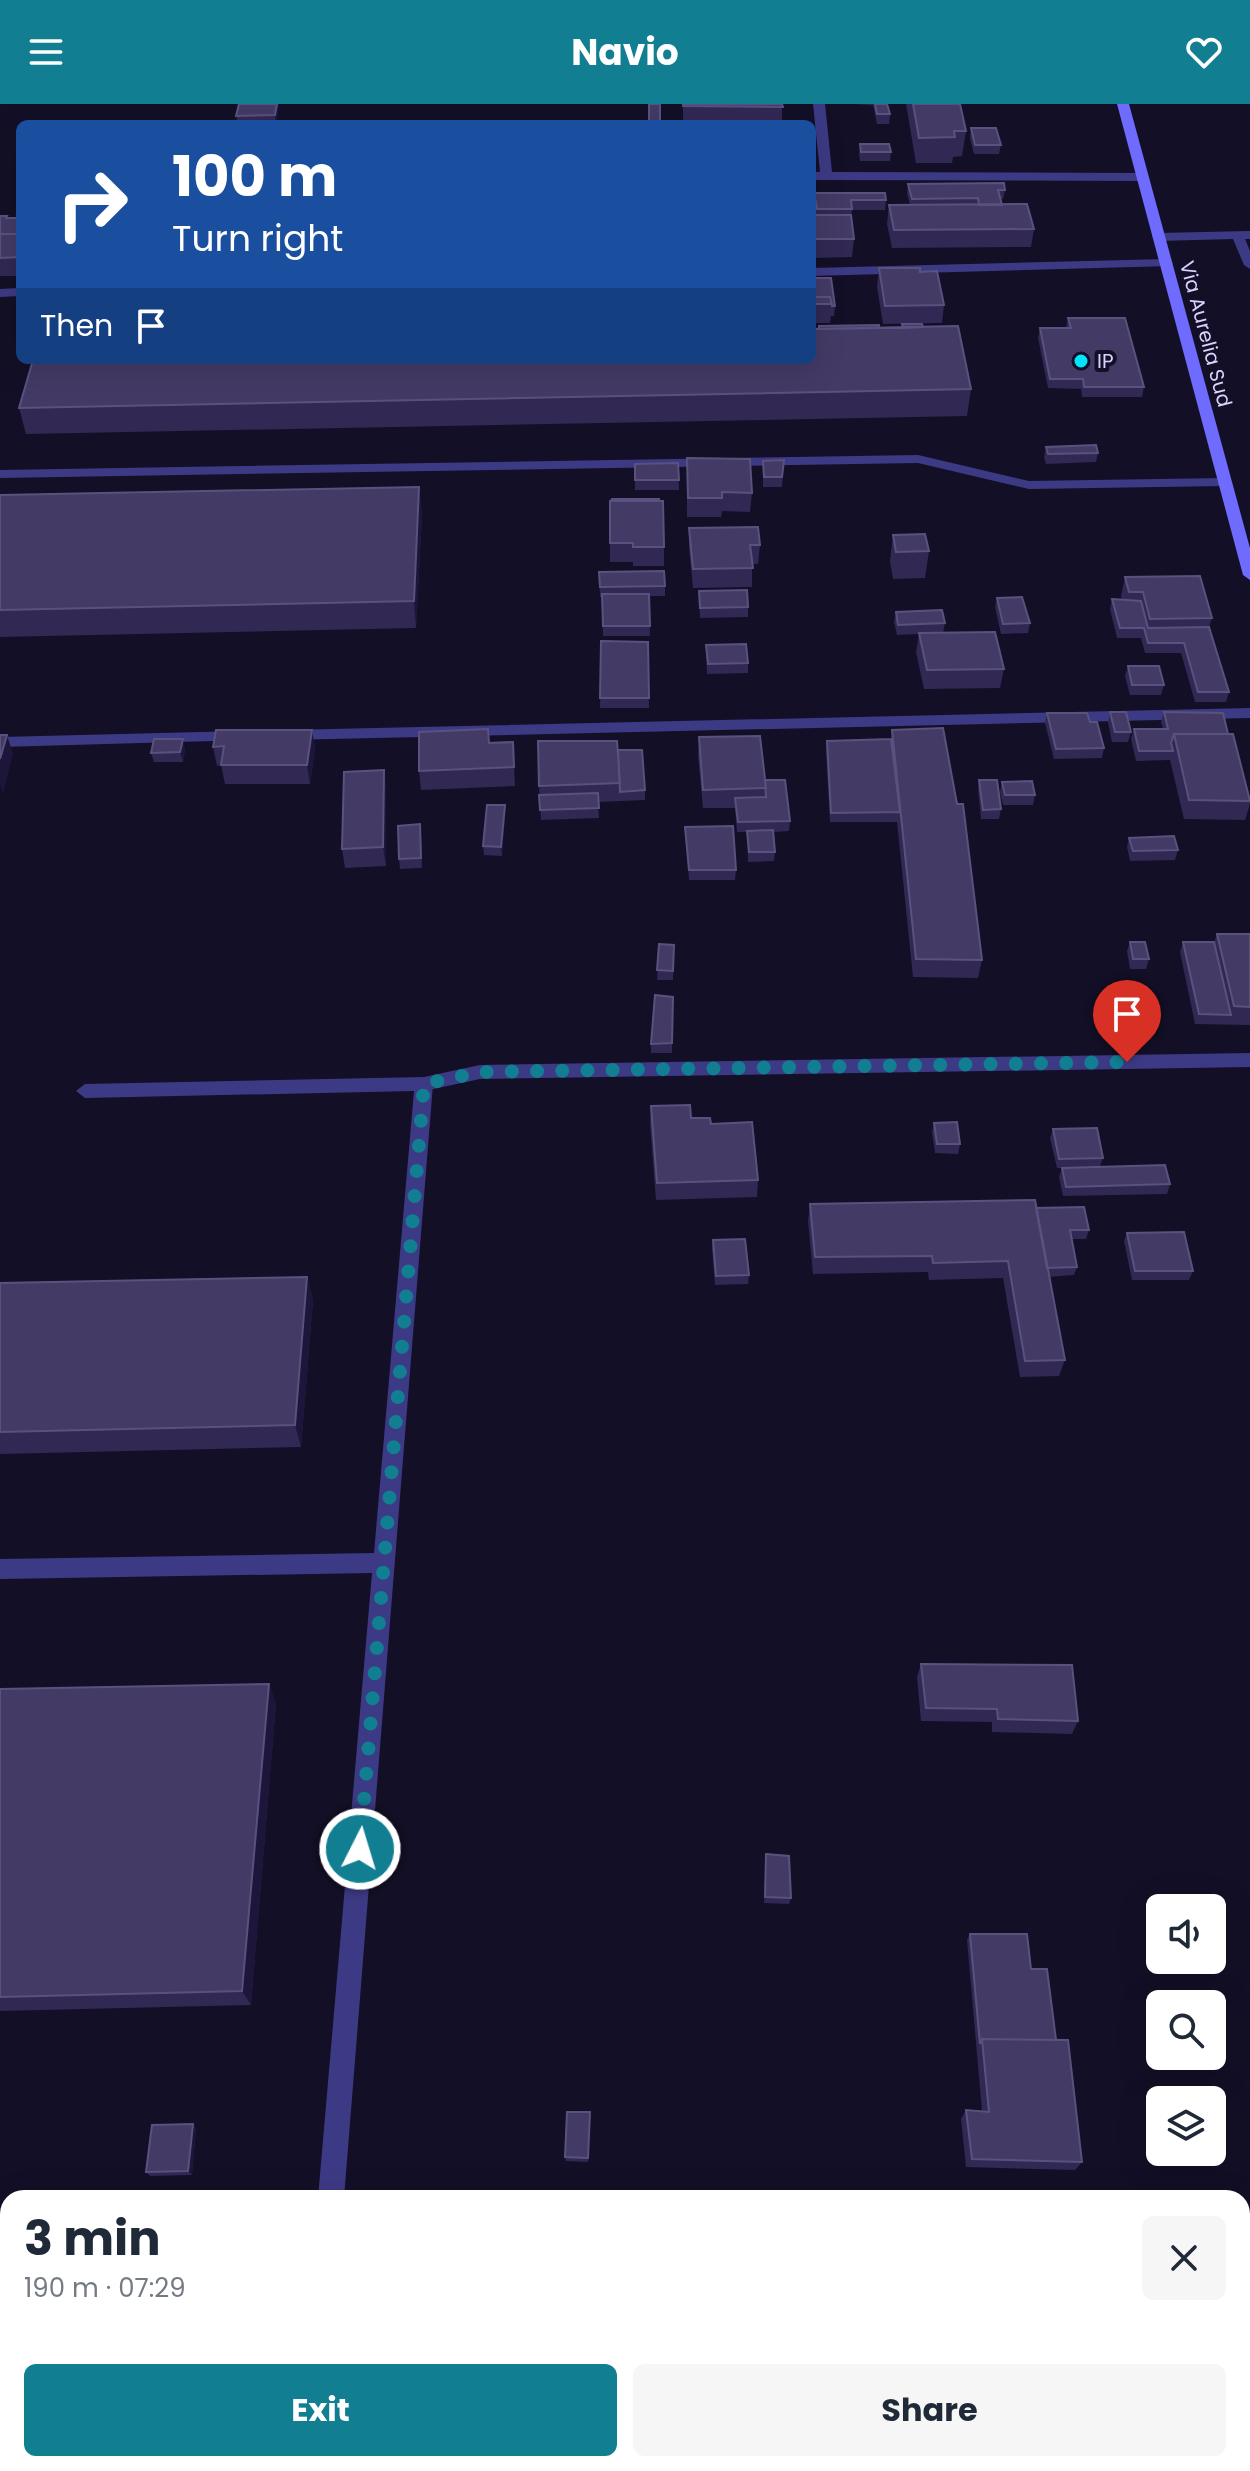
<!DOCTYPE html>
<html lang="en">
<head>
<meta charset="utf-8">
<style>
  :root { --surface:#fff; --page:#f6f6f7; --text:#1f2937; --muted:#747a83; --accent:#117e91 }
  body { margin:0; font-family:Poppins,sans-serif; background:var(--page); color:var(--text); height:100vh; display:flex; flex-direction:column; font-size:30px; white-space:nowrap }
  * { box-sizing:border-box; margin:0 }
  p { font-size:26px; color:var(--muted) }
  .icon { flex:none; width:44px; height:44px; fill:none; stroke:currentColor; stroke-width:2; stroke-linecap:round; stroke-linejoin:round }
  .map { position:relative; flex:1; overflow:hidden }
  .side { position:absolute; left:0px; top:2086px; width:1250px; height:282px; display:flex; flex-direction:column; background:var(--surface); border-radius:24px 24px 0 0; box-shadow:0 8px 32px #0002 }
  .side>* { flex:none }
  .top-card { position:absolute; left:16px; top:16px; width:800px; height:244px; border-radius:12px; box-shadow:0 8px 32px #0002; background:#1a4fa0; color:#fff; overflow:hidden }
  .buttons { position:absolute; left:1146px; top:1790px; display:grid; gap:16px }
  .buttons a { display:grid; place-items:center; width:80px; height:80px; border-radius:12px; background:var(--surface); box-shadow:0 8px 32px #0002; font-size:40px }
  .pin { position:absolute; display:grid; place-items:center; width:68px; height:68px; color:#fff; margin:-82px -34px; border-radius:50% 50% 50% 0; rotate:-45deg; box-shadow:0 0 8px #0007 }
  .pin .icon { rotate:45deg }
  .me { position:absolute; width:88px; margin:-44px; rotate:5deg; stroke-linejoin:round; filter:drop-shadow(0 0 6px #0008) }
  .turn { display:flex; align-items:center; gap:28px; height:168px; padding:0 24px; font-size:36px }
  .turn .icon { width:104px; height:104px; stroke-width:2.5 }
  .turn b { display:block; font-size:56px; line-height:68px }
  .then { display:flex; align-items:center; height:76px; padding:0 24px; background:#0003; gap:16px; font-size:30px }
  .round { display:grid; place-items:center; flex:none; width:84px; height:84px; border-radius:12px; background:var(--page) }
  .headline { display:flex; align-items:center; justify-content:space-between; height:136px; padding:0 24px }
  h1 { font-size:48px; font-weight:700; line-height:60px }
  .primary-button { display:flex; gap:16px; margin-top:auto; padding:16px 24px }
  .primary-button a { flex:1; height:92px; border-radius:12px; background:var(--accent); color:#fff; font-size:32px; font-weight:700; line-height:92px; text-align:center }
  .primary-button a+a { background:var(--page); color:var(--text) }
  header { display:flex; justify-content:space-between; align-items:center; height:104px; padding:0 24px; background:var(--accent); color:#fff; font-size:36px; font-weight:700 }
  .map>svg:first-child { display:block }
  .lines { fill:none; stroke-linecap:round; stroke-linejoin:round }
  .lane { fill:#3d3a85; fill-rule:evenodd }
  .street { fill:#3d3a85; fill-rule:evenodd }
  .secondary { fill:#6f6bff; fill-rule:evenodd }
  .wall { fill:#312854 }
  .shaded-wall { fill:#1d163a }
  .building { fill:#433a66; stroke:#5a527e; stroke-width:2 }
  .route { stroke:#117e91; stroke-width:14; stroke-dasharray:0 25.2 }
  .poi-dot { fill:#00e5ff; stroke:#130f26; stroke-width:3 }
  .labels { text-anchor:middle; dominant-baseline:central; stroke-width:8; stroke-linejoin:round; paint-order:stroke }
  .far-street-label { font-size:20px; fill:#d9d4ff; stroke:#130f26 }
  .far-poi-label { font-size:20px; fill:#d9d4ff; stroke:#130f26; text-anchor:start }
</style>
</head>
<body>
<header><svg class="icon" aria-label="menu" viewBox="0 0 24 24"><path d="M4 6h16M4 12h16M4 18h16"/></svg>Navio<svg class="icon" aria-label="heart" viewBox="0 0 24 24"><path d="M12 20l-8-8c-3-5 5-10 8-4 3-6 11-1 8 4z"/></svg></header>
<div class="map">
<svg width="1250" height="2367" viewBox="0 0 1250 2367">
  <rect width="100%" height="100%" fill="#130f26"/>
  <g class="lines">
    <path class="lane" d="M813,0H825L832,68L1142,69L1148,73L1142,77L812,76V68H820Z
      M1250,127V135H1245L1250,147V165L1244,161L1233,135L1158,137L1152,133L1158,129Z
      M1250,604V614L286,636L278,631L286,626Z
      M242,627L250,632L248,636L0,643V633Z
      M1250,949V963L480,975L424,987L415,980L424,973L480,961Z"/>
    <path class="street" d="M1167,155L1173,159L1171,162L812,172V164Z
      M20,184V192L0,193V185Z
      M918,351L1029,377L1224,374L1231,378L1224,382L1029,385L918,359L0,374V366Z
      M424,973L433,980L344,2094H318L372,1469L0,1475V1455L374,1449L414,987L85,994L76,987L85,980Z
      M295,2360H323L322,2367H294Z"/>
    <path class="secondary" d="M1117,0H1129L1250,444V476L1243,471Z"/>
  </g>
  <path class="wall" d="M279,0L276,20H238L236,12Z
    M683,0H782V20H683Z
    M854,0H960L966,27L962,52L953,53L952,59H916L906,0H887L890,10L889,20H877L873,1Z
    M971,24L1001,41L999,50H974L970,34Z
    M860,40L891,48L890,57H860L859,50Z
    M908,80L1005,86L1003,95H1001L1002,101L1034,125L1031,143L892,144L887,120L889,101H910L907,89Z
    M814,89L886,96L885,106H852L851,114L854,135L852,153L812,154V111H815L813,99Z
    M0,112L8,114H20V172H0Z
    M879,164L920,168L944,201L942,219L883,220L877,183Z
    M812,174L835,202L834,212H831L830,219H812Z
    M1068,214L1144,283L1142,293H1082L1081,285L1048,284L1038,234L1040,224H1066Z
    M902,220L923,223L971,285L967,312L26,330L19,304L879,224H902Z
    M1046,343L1098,349L1096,358L1046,360L1044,353Z
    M687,354L752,389L750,408L722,407L721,413H687Z
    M784,356L782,383H763V357Z
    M678,359L679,386H635V360Z
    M419,383L422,410L416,524L0,533V391Z
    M610,397L664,443V462H633V458H610Z
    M689,424L760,441L758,460H752V483L693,484L689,443Z
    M893,431L929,447L925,474L893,475L890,457Z
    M599,468L665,482V492H649L650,532H603L602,493H600Z
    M1125,473L1212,514L1209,523L1229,588L1226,598H1195L1181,549H1145L1141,534H1117L1110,505L1112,495L1122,496L1121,492Z
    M699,487L748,503V513L700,514Z
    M997,494L1030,519L1028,529L1001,530L995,503Z
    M896,508L945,519L943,529L1004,565L1000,584L924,585L916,548L919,530L897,531L894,518Z
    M601,537L648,538L649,604H600Z
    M706,541L748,559V569L707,570Z
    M1128,562L1164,581L1161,591H1130L1125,572Z
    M1110,608L1131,628L1128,638H1112L1108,618Z
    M1164,608L1228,630L1250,693V700L1245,716L1184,715L1170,656L1136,657L1131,635L1134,625H1163L1161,618Z
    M1047,609L1090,618L1104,644L1102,654L1054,655L1045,619Z
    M312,626L315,645L310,680H225L221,661L217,662L213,643Z
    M892,626L982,856L978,874L913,873L897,718H830L826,646L827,637L891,635Z
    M699,633L765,676L790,717L789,727L774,728L775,748L774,757L748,758L747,728H737L735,704H703L698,652Z
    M513,638L515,682L421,686L419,667L489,639Z
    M185,645L183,658H154L151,649Z
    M618,646L645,686V696L598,698L599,714L541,716L539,682Z
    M384,666L386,685V762L345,764L342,745Z
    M979,676L1001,705L999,715H981L978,686Z
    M1002,678L1035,691L1033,701H1003L1000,688Z
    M505,711L502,752L484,751L483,742Z
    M685,723L736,766L735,776H689Z
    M421,730L422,764L400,765L399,755Z
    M1129,734L1178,746L1175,756L1130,757L1127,743Z
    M1217,830H1250V921L1195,920L1180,848L1183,838H1214Z
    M1130,838L1149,855L1146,865H1130L1127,847Z
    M659,840L674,841L673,876H657Z
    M673,893L672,949H651V940Z
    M651,1002L691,1014L758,1076L757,1093L656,1096L650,1020Z
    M934,1019L960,1040L958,1050L935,1049L932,1028Z
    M1053,1025L1103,1054L1100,1062L1170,1080L1167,1090L1063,1092L1059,1073L1062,1064H1057L1050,1034Z
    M810,1100L1036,1104L1089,1126L1086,1135H1071L1077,1163L1074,1171L1049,1173L1065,1256L1059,1272L1020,1273L1003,1174L929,1176L928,1168L813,1170L808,1117Z
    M1127,1129L1193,1167L1189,1176H1132L1124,1137Z
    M713,1136L749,1171L748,1180L715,1181L712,1145Z
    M307,1173L313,1196L301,1343L0,1350V1179Z
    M921,1560L1078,1617L1072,1630L992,1628V1618L921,1617L917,1573Z
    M0,1585L276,1599L251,1901L0,1907Z
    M766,1750L791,1794L789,1800L764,1799Z
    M970,1830L1031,1865L1056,1936L1082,2058L1075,2066L966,2063L961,2015L966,2006L982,2007L967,1836Z
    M590,2008L588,2058L566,2057L565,2053Z
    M193,2020L196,2024L192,2071L150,2072L146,2068Z"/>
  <path class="shaded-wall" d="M277,0H279L276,20L275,11Z
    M419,383L422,410L416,524L414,497Z
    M312,626L315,645L310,680L307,661Z
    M7,631L13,650L3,689L0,681V655Z
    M183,635L185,645L183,658L180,648Z
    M384,666L386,685V762L383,743Z
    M505,701V711L502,752L501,743Z
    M307,1173L313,1196L301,1343L295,1321Z
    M269,1580L276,1599L251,1901L242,1887Z
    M193,2020L196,2024L192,2071L188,2067Z"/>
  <path class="building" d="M239,0H277L275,11L236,12Z
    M649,0H660V19H649Z
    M683,0H782L783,3L683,2Z
    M875,0H887L890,10H877Z
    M913,0H960L966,27H954L955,33L919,34Z
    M971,24H996L1001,41H975Z
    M860,40H889L891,48H861Z
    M1004,79L1005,86H998L1002,101H979L978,94L912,95L908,80Z
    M814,89H885L886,96H851L852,105H817Z
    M1027,100L1034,125L894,126L889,101Z
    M812,111H851L854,135H812Z
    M0,112H7L6,114H20V130H0Z
    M0,130H20V153L0,154Z
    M879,164H920V168L937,167L944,201L885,202Z
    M812,174H831L835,202H832L830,193H812Z
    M812,193H830L832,200H812Z
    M1068,214H1125L1144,283H1084L1083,275H1050L1040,224H1071Z
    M902,220H922L923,223L903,224Z
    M879,221V224L819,225V222Z
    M958,222L971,285L19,304L33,256H812V225Z
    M1096,341L1098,349L1048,350L1046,343Z
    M687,354L750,355L752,389L722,388V394H688Z
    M784,356L782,373H764L763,357Z
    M678,359L679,376H635V360Z
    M419,383L414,497L0,506V391Z
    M612,395H659V397H611Z
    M610,397H663L664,443H633V439H610Z
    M758,423L760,441H750L753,464L693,465L689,424Z
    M925,430L929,447L896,448L893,431Z
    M664,467L665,482L600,483L599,468Z
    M1200,472L1212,514L1150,515L1143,488H1129L1125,473Z
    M747,486L748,503L700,504L699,487Z
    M602,490H649L650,522H603Z
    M1022,493L1030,519L1003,520L997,494Z
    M1112,495L1141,497L1148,524L1209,523L1229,588H1198L1184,539H1148L1144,524H1120Z
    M942,506L945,519L898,521L896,508Z
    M995,528L1004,565L927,566L919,529Z
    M601,537L648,538L649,594H600Z
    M746,540L748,559L708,560L706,541Z
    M1128,562H1159L1164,581H1132Z
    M1110,608H1126L1131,628H1115Z
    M1164,608L1223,609L1228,630H1174L1171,639L1173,647H1139L1134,625H1168Z
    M1047,609H1087L1090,618H1097L1104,644L1056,645Z
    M943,624L957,700H963L982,856L916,855L892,626Z
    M488,625L489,639L513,638L514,663L419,667V628Z
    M216,626H312L307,661H221L224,642L213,643Z
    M1174,630H1233L1250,697L1189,696Z
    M0,631H7L0,655Z
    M760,632L766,684L703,686L699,633Z
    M154,635H183L180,648L151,649Z
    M891,635L900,708L831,709L827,637Z
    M538,637H617L620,679L539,682Z
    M618,646H642L645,686L620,688Z
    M384,666L383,743L342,745L344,668Z
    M765,676H785L790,717L738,718L735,694L766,693Z
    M979,676H997L1001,705L983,706Z
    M1032,677L1035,691H1005L1002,678Z
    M598,689L599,704L540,706L539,691Z
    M487,701H505L501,743L483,742Z
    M420,720L421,754L399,755L398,722Z
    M733,722L736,766H689L685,723Z
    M773,726L775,748H749L747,727Z
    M1174,732L1178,746L1133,747L1129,734Z
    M1217,830H1250V903L1234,902Z
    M1130,838H1145L1149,855H1133Z
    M1183,838H1214L1231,911L1199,910Z
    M659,840L674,841L673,867L657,866Z
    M655,891L673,893L672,939L651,940Z
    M690,1001L691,1014H710L711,1020L752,1018L758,1076L657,1079L651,1002Z
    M957,1018L960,1040H937L934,1019Z
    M1097,1024L1103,1054L1059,1055L1053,1025Z
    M1165,1061L1170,1080L1066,1083L1062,1064Z
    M1035,1096L1065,1256L1025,1257L1008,1157L933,1159L932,1152L815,1153L810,1100Z
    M1084,1103L1089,1126H1070L1077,1163L1047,1164L1036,1104Z
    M1184,1128L1193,1167H1135L1127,1129Z
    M745,1135L749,1171L716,1172L713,1136Z
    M307,1173L295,1321L0,1328V1179Z
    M921,1560L1072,1561L1078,1617L998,1615L997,1605L926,1604Z
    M269,1580L242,1887L0,1893V1585Z
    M766,1750L789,1752L791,1794L765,1793Z
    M970,1830H1027L1031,1865H1047L1056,1936L982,1935L980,1940Z
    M982,1935L1068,1936L1082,2058L972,2055L966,2006L989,2008Z
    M567,2008H590L588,2054L565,2053Z
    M193,2020L188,2067L146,2068L152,2021Z
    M440,2360H639V2367H440Z"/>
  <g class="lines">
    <path class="route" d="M360,1745L424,980L480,968L1127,958"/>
  </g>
  <circle class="poi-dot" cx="1081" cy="257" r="8"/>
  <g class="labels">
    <g class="far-street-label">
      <text transform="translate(1206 230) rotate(75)">Via Aurelia Sud</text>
    </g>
    <g class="far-poi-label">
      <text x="1097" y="257">IP</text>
    </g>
  </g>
</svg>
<div class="buttons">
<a><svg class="icon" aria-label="sound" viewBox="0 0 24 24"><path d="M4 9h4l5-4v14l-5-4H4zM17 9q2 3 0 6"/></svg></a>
<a><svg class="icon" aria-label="search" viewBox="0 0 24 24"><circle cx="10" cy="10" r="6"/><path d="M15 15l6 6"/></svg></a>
<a><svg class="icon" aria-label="layers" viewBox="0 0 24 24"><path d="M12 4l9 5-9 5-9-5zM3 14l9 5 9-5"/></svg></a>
</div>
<div class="pin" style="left:1127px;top:958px;background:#d93025"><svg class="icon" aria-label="arrive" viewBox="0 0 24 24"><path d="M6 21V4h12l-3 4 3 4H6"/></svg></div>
<svg class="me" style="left:360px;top:1745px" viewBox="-20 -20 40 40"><circle r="17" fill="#117e91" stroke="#fff" stroke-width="3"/><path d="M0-11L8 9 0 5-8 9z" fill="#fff"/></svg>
<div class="top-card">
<div class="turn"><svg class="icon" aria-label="right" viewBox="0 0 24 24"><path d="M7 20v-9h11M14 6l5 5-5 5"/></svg><div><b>100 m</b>Turn right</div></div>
<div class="then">Then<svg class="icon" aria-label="arrive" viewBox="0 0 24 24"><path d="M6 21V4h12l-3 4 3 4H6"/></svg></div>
</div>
<section class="side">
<div class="headline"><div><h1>3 min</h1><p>190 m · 07:29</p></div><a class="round"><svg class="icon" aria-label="close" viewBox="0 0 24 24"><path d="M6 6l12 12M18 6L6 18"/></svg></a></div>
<div class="primary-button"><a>Exit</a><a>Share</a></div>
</section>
</div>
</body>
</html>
